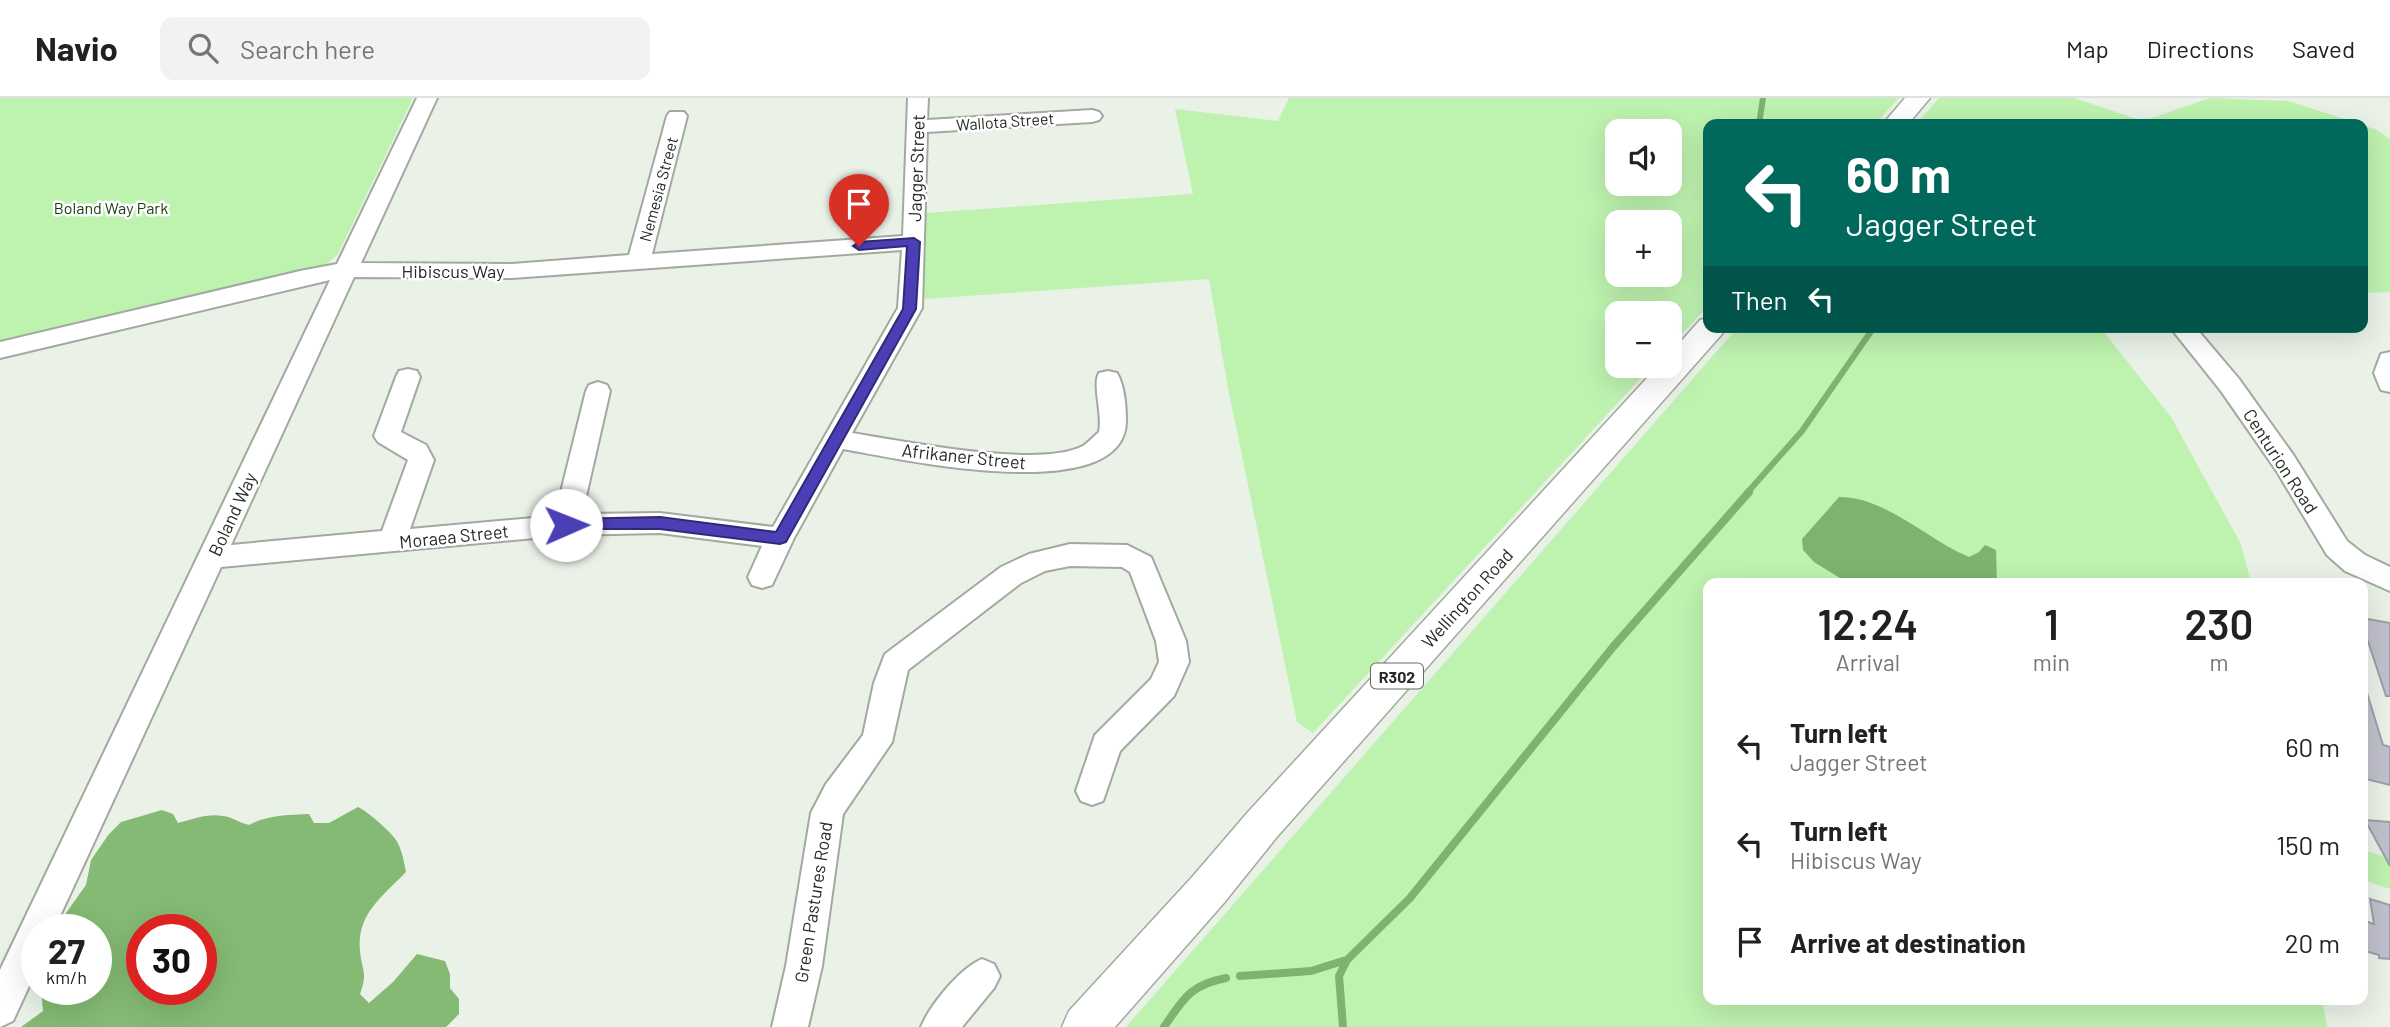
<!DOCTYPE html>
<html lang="en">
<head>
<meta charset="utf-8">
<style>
  :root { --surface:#fff; --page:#f2f2f2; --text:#202124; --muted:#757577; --line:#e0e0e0 }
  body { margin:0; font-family:Barlow,sans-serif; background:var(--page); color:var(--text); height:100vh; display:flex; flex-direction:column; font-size:26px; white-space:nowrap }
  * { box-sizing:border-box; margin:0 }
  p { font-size:23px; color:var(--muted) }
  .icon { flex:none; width:38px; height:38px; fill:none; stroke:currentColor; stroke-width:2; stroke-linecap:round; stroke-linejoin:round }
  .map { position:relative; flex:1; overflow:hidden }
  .panel { position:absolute; left:1703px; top:480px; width:665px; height:427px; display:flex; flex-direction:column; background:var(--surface); border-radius:14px; box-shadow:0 7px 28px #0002 }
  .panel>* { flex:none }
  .guide { position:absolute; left:1703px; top:21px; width:665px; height:214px; border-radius:14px; box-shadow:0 7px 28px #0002; background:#00695c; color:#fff; overflow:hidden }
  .controls { position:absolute; left:1605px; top:21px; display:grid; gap:14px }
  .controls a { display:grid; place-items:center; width:77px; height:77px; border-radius:14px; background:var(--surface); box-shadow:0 7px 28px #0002; font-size:35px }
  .speed { position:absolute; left:21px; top:816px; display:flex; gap:14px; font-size:35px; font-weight:700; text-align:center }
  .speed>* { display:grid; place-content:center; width:91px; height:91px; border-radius:50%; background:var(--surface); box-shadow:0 7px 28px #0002; line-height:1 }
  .speed small { font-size:18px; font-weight:400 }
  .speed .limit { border:10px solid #d22; background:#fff; color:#111 }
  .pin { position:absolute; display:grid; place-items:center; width:60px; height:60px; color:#fff; margin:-72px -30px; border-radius:50% 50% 50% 0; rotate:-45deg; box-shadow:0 0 7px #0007 }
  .pin .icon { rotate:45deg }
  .me { position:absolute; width:77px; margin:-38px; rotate:89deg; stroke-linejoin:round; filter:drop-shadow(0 0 5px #0008) }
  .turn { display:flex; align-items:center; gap:24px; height:147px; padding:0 28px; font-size:32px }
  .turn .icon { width:91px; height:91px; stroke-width:2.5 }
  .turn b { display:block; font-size:49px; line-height:60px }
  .then { display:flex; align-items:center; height:66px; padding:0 28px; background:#0003; gap:14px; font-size:26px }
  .eta { display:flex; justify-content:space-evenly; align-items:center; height:119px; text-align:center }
  .eta b { font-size:42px; font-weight:600; line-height:49px }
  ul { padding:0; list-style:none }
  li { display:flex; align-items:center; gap:21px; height:98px; padding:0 28px }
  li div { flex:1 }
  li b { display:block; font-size:26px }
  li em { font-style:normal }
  header { display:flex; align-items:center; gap:42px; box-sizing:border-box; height:98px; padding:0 35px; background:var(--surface); border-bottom:2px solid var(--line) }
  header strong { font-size:33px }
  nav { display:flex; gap:38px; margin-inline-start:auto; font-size:24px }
  .search { width:490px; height:63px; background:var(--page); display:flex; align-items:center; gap:18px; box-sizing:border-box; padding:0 24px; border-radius:14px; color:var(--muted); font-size:26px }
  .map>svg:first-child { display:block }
  .green { fill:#bef2af; fill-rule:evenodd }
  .forest { fill:#84ba73; fill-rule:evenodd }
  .water { fill:#7eb36d }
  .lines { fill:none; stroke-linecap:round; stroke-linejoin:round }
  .stream-far1 { stroke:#7eb36d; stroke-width:6 }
  .stream { stroke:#7eb36d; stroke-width:8 }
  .building { fill:#c0c1cc; stroke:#9d9ea9; stroke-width:2 }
  .minor-casing { stroke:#a2a9a0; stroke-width:4 }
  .major-casing { stroke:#a2a9a0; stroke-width:3 }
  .minor { fill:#fff; fill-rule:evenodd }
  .major { fill:#fff; fill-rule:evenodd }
  .route { fill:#4a3fb5; stroke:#302976; stroke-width:2 }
  .labels { text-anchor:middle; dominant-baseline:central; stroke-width:5; stroke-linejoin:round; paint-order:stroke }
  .far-street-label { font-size:16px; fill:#262925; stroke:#fff }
  .far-park-label { font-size:16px; fill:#173b09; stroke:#fff }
  .shield { fill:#fff; stroke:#676966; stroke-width:2 }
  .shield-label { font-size:16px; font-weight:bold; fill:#262925 }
  .street-label { font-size:18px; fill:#262925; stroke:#fff }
</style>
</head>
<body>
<header>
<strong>Navio</strong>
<div class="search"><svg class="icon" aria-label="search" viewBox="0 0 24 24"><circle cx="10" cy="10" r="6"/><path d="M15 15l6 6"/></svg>Search here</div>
<nav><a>Map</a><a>Directions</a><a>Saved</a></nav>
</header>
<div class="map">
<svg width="2390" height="929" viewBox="0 0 2390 929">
  <rect width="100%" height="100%" fill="#eaf2e8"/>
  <path class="green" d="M0,0H413L338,156L327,166L311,170V173L0,247Z
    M1289,0H1899L1875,26H1708V208L1670,249V215H1617V268H1652L1313,635L1297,624L1228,290L1209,181L924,201L925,115L1193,96L1175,11L1278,23ZM1670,33V86H1617V33ZM1670,124V177H1617V124Z
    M1939,0H2074L2143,23L2210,0L2288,3L2361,26H2054L2040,21L2037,26H1916Z
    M2362,27L2375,31L2390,41V194L2363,195Z
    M1738,229H2100L2171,319L2241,446L2251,485H1708V901H2322L2327,929H1126Z
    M2363,752L2390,760V791L2363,782Z"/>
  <path class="forest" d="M358,709C367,713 391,734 396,742C402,751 404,764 406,774C384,797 356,816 360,853C362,874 368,874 360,896L369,905L393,884L417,856L445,863L450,876V890L459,901V916L446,929H21L43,913L41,891H96V831H61L66,815L86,787L91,762L109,736L121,724L162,712L173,716L178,725C193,721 208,715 223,718C232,719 240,725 249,727C267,717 288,717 309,716L314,725H329ZM142,831H201V891H142Z"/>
  <path class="water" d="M1839,399C1886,399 1926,441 1969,459L1979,454L1985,447L1996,452L1997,485H1848L1814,464L1803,452L1802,441Z"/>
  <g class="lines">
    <path class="stream-far1" d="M1759,26L1763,0
      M1747,395L1802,333L1874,229"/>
    <path class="stream" d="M1240,878L1311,873L1346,862
      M1164,929C1184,900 1190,887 1226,880
      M1343,929L1339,878L1347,862L1410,800L1613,549L1749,394"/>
  </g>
  <path class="building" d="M2362,520L2390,525V598H2386L2367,540L2362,539Z
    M2367,595L2383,647L2390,649V687L2362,680V596Z
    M2365,722L2390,724V768Z
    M2370,801L2390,807V861L2379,860V857L2362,852V822L2374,826Z"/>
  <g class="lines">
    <defs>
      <path id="minor" d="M417,0H437L361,165L512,166L629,157L667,18L670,14H684L687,18L652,156L903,138L908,0H928L927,22L1092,12L1099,14L1102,18L1099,22L1092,24L927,34L922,210L852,335C902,343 1039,371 1083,348C1088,345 1094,338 1099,334C1103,317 1092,287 1099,275L1108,273L1117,275C1124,287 1126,307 1126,322C1127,412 894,360 843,351L794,440L772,487L762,490L752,487L748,479L762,448L660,435L566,437L221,469L54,831H37V871L13,923L0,929V872L330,182L0,260V244L300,173L337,166ZM902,152L898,210L773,429L660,415L582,416L610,293L607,287L598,284L589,287L586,293L555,418L410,431L434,362L426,347L401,334L420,279L417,273L408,271L399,273L396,279L374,338L378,344L408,362L382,433L231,447L354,179L512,180Z
        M2170,229H2195L2239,281L2294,358L2347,443L2365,457L2390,469V493L2345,473L2327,457L2276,372L2221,293Z
        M2390,254V294L2381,292L2374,275L2381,256Z
        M1070,446L1127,447L1151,459L1186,543L1189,564L1174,598L1120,653L1103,703L1092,707L1081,703L1076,693L1095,637L1151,581L1159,564L1156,543L1130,474L1122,469L1070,468L1045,473L1021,485L908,572L892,644L843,716L822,868L808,929H772L786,868L811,715L826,686L863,637L874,585L885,556L1001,469L1029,456Z
        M982,861L994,866L1000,878L994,890L962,929H921C930,907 960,870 982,861Z"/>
      <path id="major" d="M1905,0H1930L1908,26H1883Z
        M1708,220V229H1726L1722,236L1276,740L1223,806L1115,929H1062L1069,913L1193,778L1248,714L1658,268H1670V256L1700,222Z"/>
    </defs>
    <use href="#minor" class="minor-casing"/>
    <use href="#major" class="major-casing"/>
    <use href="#minor" class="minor"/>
    <use href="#major" class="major"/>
  </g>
  <path class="route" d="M914,140L920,144L916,211L786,444L780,446L660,431H560L558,427L560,423L566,421L660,419L776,434L903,211L907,148L859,152L853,148L859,144Z"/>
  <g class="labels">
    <g class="far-street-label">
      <text transform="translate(1005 23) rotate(-4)">Wallota Street</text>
      <text transform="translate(658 91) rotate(-75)">Nemesia Street</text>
    </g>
    <g class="far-park-label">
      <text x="111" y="109">Boland Way Park</text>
    </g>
    <rect class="shield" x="1371" y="565.5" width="52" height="25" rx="5"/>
    <g class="shield-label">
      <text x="1397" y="578">R302</text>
    </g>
    <g class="street-label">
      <text transform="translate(916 70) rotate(-88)">Jagger Street</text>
      <text x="453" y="173">Hibiscus Way</text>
      <text transform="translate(964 358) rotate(6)">Afrikaner Street</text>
      <text transform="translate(2281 363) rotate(57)">Centurion Road</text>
      <text transform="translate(232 416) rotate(-65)">Boland Way</text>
      <text transform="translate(454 438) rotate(-6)">Moraea Street</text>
      <text transform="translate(1467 500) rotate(-48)">Wellington Road</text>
      <text transform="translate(813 804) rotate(-81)">Green Pastures Road</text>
    </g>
  </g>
</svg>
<div class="controls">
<a><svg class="icon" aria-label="sound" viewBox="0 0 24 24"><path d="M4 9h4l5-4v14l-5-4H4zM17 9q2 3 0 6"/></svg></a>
<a>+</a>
<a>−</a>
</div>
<div class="speed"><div>27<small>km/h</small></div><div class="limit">30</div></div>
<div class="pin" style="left:859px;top:148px;background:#d93025"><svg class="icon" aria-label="arrive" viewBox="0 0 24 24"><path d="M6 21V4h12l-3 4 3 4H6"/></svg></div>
<svg class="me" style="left:566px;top:427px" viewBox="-20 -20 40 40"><circle r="19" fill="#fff"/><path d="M0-13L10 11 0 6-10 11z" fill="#4a3fb5"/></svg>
<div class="guide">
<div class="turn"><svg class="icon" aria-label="left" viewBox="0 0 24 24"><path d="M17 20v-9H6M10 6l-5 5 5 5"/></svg><div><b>60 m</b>Jagger Street</div></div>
<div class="then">Then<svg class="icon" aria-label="left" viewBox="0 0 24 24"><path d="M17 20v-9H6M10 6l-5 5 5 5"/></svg></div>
</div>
<section class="panel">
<div class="eta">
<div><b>12:24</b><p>Arrival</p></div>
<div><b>1</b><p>min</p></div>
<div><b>230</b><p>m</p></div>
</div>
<ul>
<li><svg class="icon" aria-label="left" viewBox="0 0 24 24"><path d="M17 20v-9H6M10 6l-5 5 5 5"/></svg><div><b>Turn left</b><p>Jagger Street</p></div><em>60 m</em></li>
<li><svg class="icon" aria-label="left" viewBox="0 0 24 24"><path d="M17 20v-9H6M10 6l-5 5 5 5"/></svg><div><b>Turn left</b><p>Hibiscus Way</p></div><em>150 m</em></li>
<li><svg class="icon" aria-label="arrive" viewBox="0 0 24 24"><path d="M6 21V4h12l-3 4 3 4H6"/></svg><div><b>Arrive at destination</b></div><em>20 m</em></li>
</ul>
</section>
</div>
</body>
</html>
